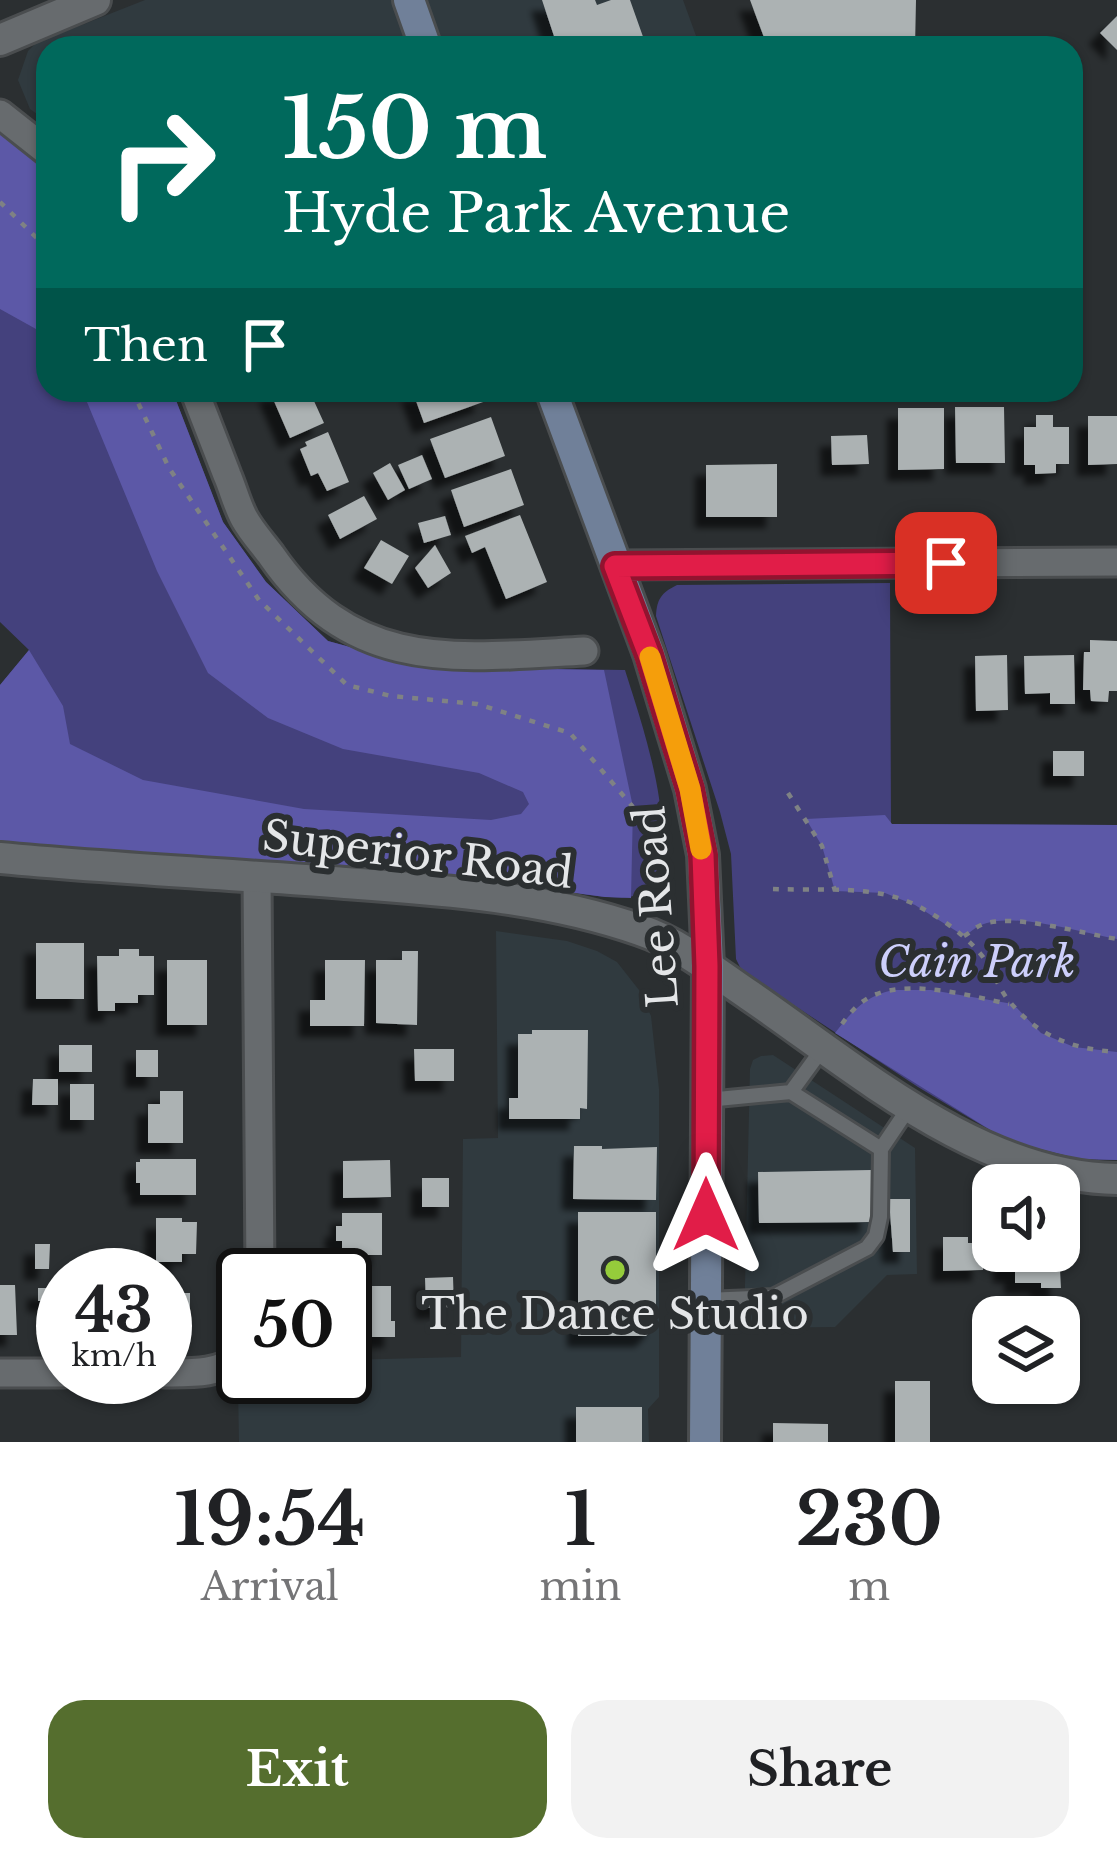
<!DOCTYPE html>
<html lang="en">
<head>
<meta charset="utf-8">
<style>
  :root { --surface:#fff; --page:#f2f2f2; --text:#202124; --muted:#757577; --accent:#556e2e }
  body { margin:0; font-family:"Libre Baskerville",serif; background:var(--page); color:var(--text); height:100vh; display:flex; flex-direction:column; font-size:45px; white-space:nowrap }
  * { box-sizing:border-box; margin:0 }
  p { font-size:39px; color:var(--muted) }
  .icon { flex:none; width:66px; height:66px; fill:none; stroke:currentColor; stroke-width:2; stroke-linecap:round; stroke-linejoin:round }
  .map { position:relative; height:1442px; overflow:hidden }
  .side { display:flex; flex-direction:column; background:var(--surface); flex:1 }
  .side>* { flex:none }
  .guide { position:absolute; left:36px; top:36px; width:1047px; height:366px; border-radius:36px; box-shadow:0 3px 9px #0004; background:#00695c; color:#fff; overflow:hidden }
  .tools { position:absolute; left:972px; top:1164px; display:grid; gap:24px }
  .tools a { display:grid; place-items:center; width:108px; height:108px; border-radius:24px; background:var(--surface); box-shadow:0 3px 9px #0004; font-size:60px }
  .speed { position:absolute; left:36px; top:1248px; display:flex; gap:24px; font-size:60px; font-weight:700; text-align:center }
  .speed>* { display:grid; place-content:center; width:156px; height:156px; border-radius:50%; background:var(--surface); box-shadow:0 3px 9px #0004; line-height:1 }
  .speed small { font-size:30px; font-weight:400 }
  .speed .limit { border:6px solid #111; border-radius:18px; background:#fff; color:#111 }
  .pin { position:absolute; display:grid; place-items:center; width:102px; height:102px; color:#fff; margin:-51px; border-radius:24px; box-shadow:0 6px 18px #0006 }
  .me { position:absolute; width:132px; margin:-66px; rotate:0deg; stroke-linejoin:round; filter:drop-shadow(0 0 9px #0008) }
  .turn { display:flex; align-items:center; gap:42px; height:252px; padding:0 48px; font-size:54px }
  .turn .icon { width:156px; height:156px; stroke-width:2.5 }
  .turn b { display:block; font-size:84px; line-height:102px }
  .then { display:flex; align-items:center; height:114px; padding:0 48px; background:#0003; gap:24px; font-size:45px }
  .eta { display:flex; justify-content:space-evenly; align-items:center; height:204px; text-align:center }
  .eta b { font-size:72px; font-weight:700; line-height:84px }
  .button { display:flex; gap:24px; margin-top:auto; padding:24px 48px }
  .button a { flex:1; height:138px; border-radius:36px; background:var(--accent); color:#fff; font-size:48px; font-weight:700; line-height:138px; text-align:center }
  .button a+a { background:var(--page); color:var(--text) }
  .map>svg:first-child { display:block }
  .built { fill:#303a3f }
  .green { fill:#44417d }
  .forest { fill:#5c58a7 }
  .building { fill:#acb2b3; filter:url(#shadow) }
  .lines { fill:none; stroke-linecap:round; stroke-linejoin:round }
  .service-casing { stroke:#4a4d4f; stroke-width:20 }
  .minor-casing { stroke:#4a4d4f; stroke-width:33 }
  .tertiary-casing { stroke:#4a4d4f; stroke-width:36 }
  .secondary-casing { stroke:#4a4d4f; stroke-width:36 }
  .path { stroke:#7f8284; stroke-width:4.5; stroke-dasharray:6 9; stroke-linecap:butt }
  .service { stroke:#676b6e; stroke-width:14 }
  .minor { stroke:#676b6e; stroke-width:27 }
  .tertiary { stroke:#676b6e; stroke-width:30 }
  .secondary { stroke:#708099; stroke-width:30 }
  .route-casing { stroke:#92132f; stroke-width:30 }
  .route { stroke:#e11d48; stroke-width:21 }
  .slow { stroke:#f59e0b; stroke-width:21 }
  .poi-dot { fill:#95cc3b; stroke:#2b2f31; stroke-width:4.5 }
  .labels { text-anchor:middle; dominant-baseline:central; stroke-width:12; stroke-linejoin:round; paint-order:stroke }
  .street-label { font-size:42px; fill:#e4e6e8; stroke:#2b2f31 }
  .park-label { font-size:42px; font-style:italic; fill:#cdcffb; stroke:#2b2f31 }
  .poi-label { font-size:42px; fill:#e4e6e8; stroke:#2b2f31 }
</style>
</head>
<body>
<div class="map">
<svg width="1117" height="1442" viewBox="0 0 1117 1442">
  <defs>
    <filter id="shadow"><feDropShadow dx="-11" dy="11" stdDeviation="3" flood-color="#0009"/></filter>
  </defs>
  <rect width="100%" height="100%" fill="#2b2f31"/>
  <path class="built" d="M145,0H683L699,44L688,48H48V122L30,109L18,80L28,51L36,43Z
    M496,931L567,941L597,951L617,962L639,990L651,1016L659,1089V1397L648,1409L649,1442H239L238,1389L253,1377H345V1360L461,1357L463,1139L498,1138Z
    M773,1055L915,1148L917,1274L887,1275L835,1327L744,1328L750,1069L753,1060L761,1056Z"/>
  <path class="green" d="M0,134L48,169V390H172L223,522L266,582L328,641L423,667L625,670C639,716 696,871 633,896C625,899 613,897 605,897L408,871L275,861L107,856L0,685L29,650L0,622Z
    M890,583L891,824L1117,825V1160L1080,1159L1008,1141L918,1087L742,971L736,959L731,854L720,812L656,616C657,599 661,593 677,585Z"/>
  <path class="forest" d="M0,134L26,149L48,169V338L45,334L0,309Z
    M82,390H172L223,522L266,582L328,641L423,667L604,670L633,807L631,898L605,897C538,888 471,876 404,870C270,858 135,858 0,846V685L29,650L63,706L70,744L143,780L304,809L491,820L521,814L529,804L523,792L479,773L343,749L268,718L208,673L157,571Z
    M885,815L892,824L1117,825V939C1082,933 1013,911 981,925C974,928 970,933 964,936L915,905L885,893L835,891L822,846L806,819Z
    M893,990H931L1013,1004L1041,1033L1074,1047L1117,1052V1160L1080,1159L1008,1141L835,1033C852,1011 865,996 893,990Z"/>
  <path class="building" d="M542,0H595L597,5L611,0H630L647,48H537L535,42L554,36Z
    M750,0H916L915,48H768Z
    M1117,16V50L1100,33Z
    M274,390H309L324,423L290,438L270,392Z
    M412,390H482L486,401L424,423Z
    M955,407H1004L1005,463H956Z
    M898,408H944V469L898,470Z
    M1036,415H1053V427H1069V464H1056V473L1035,474V465H1024V427H1036Z
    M1088,416H1117V464L1088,465Z
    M491,417L505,456L445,478L430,439Z
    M328,432L349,482L327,491L318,473L311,476L300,449L307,446L305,442Z
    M867,435L869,464L832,465L831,436Z
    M422,455L432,479L409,489L398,465Z
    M390,463L405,490L388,500L373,473Z
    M777,464V517H706V465Z
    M511,469L524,505L464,527L451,490Z
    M364,496L377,519L340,539L328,515Z
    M520,515L547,582L506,599L485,547L472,553L465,536Z
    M445,516L451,535L424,543L418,523Z
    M381,540L409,556L392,584L364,568Z
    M435,545L451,573L428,588L415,568Z
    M1090,640L1117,641V691H1109L1108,702L1091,701L1090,690H1083L1084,652H1090Z
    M1007,655L1008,710L976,711L975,656Z
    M1074,655L1075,704H1050V693L1025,694L1024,656Z
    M1053,751H1084V776H1053Z
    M36,943H84V999H36Z
    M119,949H139V956H154V995H138V1003H115V1011H98L97,956H119Z
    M402,951H418L417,1025L376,1023V960H402Z
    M167,960H207V1025H167Z
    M325,960H365L364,1026H310V1000H325Z
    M532,1030H588L587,1109L580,1108V1119H509V1098H518V1034H532Z
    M59,1045H92V1072H59Z
    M414,1049H454V1081H415Z
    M136,1050H158V1077H136Z
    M33,1079H58V1105H32Z
    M70,1084H94V1120H70Z
    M160,1091H183V1143H148V1104H160Z
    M574,1146H602V1149L657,1147L656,1200L573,1199Z
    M140,1159H196V1195H140V1183H136V1162H140Z
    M390,1160L391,1197L343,1198V1161Z
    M871,1170V1222L759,1223L758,1172Z
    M422,1178H449V1207H422Z
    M889,1199H910V1252H893Z
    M578,1212H656V1326L646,1336H578Z
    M342,1213H382V1255H342V1241H336V1226H342Z
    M156,1218H182V1222H197L196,1254H182V1262H156Z
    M943,1237H968V1243H983V1270L943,1271Z
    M35,1244H50L49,1269H35Z
    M1004,1251H1059L1061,1288H1041V1283H1015V1272H1004Z
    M345,1277H364V1286H391V1321H395V1337H370V1327H345Z
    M453,1277L454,1307L426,1308L425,1278Z
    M0,1285H15L17,1335H0Z
    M38,1288H55V1301H38Z
    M165,1293H190V1314H165Z
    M895,1381H930V1442H895Z
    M576,1407H642V1442H576Z
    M773,1423L828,1424V1442H773Z"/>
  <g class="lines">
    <defs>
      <path id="service" d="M791,1092L881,1149
        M707,1100L791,1092L823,1048
        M706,1300L773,1297L867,1248L876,1236L880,1217L881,1149L910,1106"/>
      <path id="minor" d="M0,114L48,152
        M194,390C205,418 216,447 227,475C233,489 237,505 244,518C251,531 262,543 271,555C353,674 457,658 584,651
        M615,565L1117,562
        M257,876L260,1275
        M0,1373H63
        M165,1373C197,1373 215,1374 243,1357"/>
      <path id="tertiary" d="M0,40L95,0
        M0,858C115,869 230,874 345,883C443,890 546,897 640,930C679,943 715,972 749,995C857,1069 980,1177 1117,1179"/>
      <path id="secondary" d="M409,0L426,48
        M551,390L649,654L690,789L703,855L708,966L705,1442"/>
    </defs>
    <use href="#service" class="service-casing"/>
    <use href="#minor" class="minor-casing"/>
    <use href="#tertiary" class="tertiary-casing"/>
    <use href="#secondary" class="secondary-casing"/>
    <path class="path" d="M0,202L48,249
      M132,390L169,468L259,600L347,685L391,696L477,704L570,733L633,807
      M788,793L822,846L835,891
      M773,889C820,891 875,884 918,906C942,919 966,935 983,957C992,970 997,984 1006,997C1035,1035 1070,1049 1117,1052
      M964,936C970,933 974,928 981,925C1010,912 1084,934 1117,939
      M842,1024C851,1011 862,999 877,994C914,980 971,996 1009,1004"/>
    <use href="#service" class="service"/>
    <use href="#minor" class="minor"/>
    <use href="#tertiary" class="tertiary"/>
    <use href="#secondary" class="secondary"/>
  </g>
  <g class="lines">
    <defs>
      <path id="route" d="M706,1215L707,966L703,855L690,789L676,744L649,655L615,566L946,563"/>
    </defs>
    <use href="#route" class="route-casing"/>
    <use href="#route" class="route"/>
    <path class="slow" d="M650,657L690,789L701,849"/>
  </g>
  <circle class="poi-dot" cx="615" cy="1270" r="12"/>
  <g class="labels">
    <g class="street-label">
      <text transform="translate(418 854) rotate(7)">Superior Road</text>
      <text transform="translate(656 907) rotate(-94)">Lee Road</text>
    </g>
    <g class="park-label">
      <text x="977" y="962">Cain Park</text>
    </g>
    <g class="poi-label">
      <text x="615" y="1314">The Dance Studio</text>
    </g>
  </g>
</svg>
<div class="tools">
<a><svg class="icon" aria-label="sound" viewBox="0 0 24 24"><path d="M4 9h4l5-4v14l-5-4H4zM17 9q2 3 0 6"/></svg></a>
<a><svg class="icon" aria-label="layers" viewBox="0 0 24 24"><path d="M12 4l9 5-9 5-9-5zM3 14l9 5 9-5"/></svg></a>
</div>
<div class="speed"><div>43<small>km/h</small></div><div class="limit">50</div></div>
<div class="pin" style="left:946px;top:563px;background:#d93025"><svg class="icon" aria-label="arrive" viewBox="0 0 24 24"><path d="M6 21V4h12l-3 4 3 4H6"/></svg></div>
<svg class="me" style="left:706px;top:1215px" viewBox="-20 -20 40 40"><path d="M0-17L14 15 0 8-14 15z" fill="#e11d48" stroke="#fff" stroke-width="4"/></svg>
<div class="guide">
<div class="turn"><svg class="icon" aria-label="right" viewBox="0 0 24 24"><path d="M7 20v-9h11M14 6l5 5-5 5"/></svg><div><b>150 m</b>Hyde Park Avenue</div></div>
<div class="then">Then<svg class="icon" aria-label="arrive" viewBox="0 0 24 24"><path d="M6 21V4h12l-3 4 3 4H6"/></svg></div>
</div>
</div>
<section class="side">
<div class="eta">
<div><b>19:54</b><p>Arrival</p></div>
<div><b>1</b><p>min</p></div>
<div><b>230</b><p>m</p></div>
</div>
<div class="button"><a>Exit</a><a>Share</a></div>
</section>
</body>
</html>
